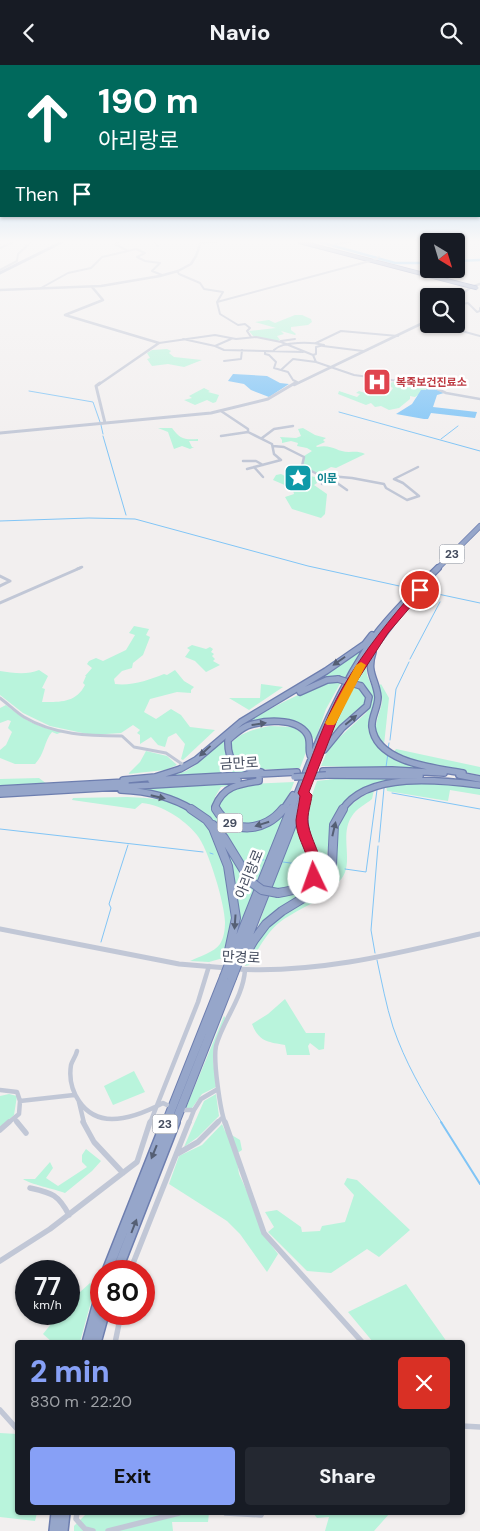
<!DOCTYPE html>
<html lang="en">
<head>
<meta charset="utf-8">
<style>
  :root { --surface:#171b24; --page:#242831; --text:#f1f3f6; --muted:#9ea1a6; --accent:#87a0f6 }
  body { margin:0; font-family:"DM Sans","Noto Sans KR",sans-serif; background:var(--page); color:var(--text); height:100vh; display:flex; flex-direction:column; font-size:19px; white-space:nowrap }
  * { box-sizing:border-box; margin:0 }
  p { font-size:16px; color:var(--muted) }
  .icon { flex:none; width:28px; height:28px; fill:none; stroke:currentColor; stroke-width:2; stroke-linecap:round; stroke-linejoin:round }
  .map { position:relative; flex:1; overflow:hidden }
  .details { position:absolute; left:15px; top:1275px; width:450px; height:175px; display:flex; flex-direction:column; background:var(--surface); border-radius:5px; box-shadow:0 1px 4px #0004 }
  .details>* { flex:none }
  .top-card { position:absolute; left:0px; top:0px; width:480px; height:152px; box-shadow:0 1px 4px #0004; background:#00695c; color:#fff; overflow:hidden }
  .needle { width:32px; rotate:142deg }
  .tools { position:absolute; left:420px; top:168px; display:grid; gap:10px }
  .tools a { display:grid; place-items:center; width:45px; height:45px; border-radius:5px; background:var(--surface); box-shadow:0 1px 4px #0004; font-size:25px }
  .speed { position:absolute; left:15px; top:1195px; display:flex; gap:10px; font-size:25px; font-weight:700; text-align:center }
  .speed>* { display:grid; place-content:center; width:65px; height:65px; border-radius:50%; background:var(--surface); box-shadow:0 1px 4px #0004; line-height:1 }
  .speed small { font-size:12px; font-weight:400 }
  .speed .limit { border:8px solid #d22; background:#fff; color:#111 }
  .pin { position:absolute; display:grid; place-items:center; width:42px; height:42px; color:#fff; margin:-21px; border:2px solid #fff; border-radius:50%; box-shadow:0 1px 5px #0007 }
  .me { position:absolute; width:55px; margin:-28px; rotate:357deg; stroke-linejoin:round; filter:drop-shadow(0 0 4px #0008) }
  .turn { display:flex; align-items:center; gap:18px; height:105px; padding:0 15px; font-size:22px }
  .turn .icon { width:65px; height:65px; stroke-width:2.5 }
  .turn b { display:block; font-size:35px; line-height:42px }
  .then { display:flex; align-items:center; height:48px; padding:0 15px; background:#0003; gap:10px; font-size:19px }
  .round { display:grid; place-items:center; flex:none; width:52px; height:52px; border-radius:5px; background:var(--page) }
  .summary { display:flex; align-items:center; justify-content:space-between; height:85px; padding:0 15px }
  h1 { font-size:30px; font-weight:800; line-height:38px; color:var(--accent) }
  .primary-button { display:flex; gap:10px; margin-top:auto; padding:10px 15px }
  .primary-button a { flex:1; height:58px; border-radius:5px; background:var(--accent); color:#111; font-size:20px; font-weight:800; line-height:58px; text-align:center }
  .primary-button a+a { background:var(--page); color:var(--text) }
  header { display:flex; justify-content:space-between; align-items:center; height:65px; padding:0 15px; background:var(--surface); font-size:22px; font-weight:800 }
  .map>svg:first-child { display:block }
  .green { fill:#b9f4dc }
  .water { fill:#81c5f6 }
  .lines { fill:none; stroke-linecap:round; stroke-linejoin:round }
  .stream-far1 { stroke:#81c5f6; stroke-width:1 }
  .stream { stroke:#81c5f6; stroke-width:2 }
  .canal { stroke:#81c5f6; stroke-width:2.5 }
  .trunk-far4-casing { stroke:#6d7eaf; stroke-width:4.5 }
  .trunk-far3-casing { stroke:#6d7eaf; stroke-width:6 }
  .trunk-far2-casing { stroke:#6d7eaf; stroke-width:8 }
  .trunk-far1-casing { stroke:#6d7eaf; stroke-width:10 }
  .trunk-casing { stroke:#6d7eaf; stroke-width:12 }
  .minor-far4 { stroke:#c1c7d6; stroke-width:2 }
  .minor-far3 { stroke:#c1c7d6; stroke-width:2.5 }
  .minor-far2 { stroke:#c1c7d6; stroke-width:3 }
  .minor-far1 { stroke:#c1c7d6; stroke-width:4.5 }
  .minor { stroke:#c1c7d6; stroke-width:5.5 }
  .tertiary-far2 { stroke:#c1c7d6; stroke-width:2.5 }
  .tertiary-far1 { stroke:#c1c7d6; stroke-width:3 }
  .tertiary { stroke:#c1c7d6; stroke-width:5 }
  .primary { stroke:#acb7d1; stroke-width:3 }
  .trunk-far4 { stroke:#96a6ca; stroke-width:3 }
  .trunk-far3 { stroke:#96a6ca; stroke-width:4.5 }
  .trunk-far2 { stroke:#96a6ca; stroke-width:5.5 }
  .trunk-far1 { stroke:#96a6ca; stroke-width:8 }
  .trunk { stroke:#96a6ca; stroke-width:9 }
  .trunk-bridge-far2-casing { stroke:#6d7eaf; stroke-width:4.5; stroke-linecap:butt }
  .trunk-bridge-far1-casing { stroke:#6d7eaf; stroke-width:8; stroke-linecap:butt }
  .trunk-bridge-casing { stroke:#6d7eaf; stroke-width:10; stroke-linecap:butt }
  .trunk-bridge-far2 { stroke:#96a6ca; stroke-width:3 }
  .trunk-bridge-far1 { stroke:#96a6ca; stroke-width:5.5 }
  .trunk-bridge { stroke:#96a6ca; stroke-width:8 }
  .oneway { fill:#555f74 }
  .route { fill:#e11d48; stroke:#92132f }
  .slow { fill:#f59e0b }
  .labels { text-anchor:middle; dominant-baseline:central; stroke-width:5; stroke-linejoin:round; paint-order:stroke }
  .far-health-label { font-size:11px; font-weight:bold; fill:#be3a42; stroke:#fff; text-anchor:start }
  .far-culture-label { font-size:11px; font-weight:bold; fill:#0d838f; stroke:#fff; text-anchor:start }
  .shield { fill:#fff; stroke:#7d828f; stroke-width:1 }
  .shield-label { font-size:12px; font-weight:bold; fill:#454d5f }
  .street-label { font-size:14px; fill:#454d5f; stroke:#fff }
</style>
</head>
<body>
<header><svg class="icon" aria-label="back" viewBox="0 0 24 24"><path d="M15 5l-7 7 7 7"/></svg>Navio<svg class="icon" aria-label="search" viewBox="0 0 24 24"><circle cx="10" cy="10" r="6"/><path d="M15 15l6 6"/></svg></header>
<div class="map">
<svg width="480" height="1466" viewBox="0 0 480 1466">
  <rect width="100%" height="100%" fill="#f2efef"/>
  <path class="green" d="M295,250H302L311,254L312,257L308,260L291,262V265L296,269L295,270L281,266L284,269L277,271L280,275L277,276L254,272L249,266L276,263L255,257L269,255L275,258Z
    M167,284L171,286L169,288L174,292L202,295L184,302L168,299L152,301L147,294L150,293L147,288L152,285Z
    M398,316L419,321L425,320L428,323L415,332L410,331V334L399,343L389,345L381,341L375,342L371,338L366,340L338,329L339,326L357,332L360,329L356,328L359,326L365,328L370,325L369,321H377L380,327L391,326L393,323L385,319Z
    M204,323L210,326L208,327L219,330L216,337L213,338L207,335L195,340L184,335L192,333L189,331Z
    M158,363H172C180,374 184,375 198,374V376H189L192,382H194L190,384L182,381L174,384L168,367Z
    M303,363L315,370L326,373L323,375L325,377L316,381L317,382C333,379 336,387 349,387C355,387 358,386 365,389L336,403L331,402L318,409L303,401L304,391L312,386L307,383L297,381L298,378L291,376L282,378V375L280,372L296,373L301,371L298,364Z
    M308,407L310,411L315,412L317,418L314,420L327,429L325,449L321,453L292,444L285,432L294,429L293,425H288L287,421L273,415L276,410L281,409L289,413H301L299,408Z
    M134,561L149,564L146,570L150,572L143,590L133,598L132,603L122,606L114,614L115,619C132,621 149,615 164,609L167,610L175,605L184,616L194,622L191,625V628L177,627L150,634L144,647L156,654L171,644L181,650L190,662L215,665L183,695L181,694L185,679L176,668L168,672L165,682L158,680L151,672L140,679V670L137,668L140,665L133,660L121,668L92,670L50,661L23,648L0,630V606C13,608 27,610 39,605L48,611L42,623L45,624L42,637C60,637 76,638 85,620L83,618L86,611H85L92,603L87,599L89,596L96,593L103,596L126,585L135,570L129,568Z
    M192,580L206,584L210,582L213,584L211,587L214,589L212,591L215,594L213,596L220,600L206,607L195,596L185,592L190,585L187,583Z
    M363,583L344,614L303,624Z
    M366,599L367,610L376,632L368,664L378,683L400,697L430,705L321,701L329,682L366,648L372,636C370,626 365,621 357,617Z
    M337,616L341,617L326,644L315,676C312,672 309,666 305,663C284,647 239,658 224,679C227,702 237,701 257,708L163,713C171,710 179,709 186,706C204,696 217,679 233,666C252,652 315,619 337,616Z
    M261,619L283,622L249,645L229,633H260Z
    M381,619L389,633L384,680C369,665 379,654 382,637C383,632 380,626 379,621Z
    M355,620L362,626L367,634L365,641L331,672L339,650Z
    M6,640C26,656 37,662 62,667L57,669L52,667C44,676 45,689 35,699H15L0,693V685L6,680L12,667L8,663L11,656L8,655L0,658V643Z
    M270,661L293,662L306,671V687L300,703C277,705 248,708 231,690L230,679C241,667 255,664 270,661Z
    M396,684L480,702V710L418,698L406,694L394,687Z
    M146,686L167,691L177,700L165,705L128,709L140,697Z
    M412,712L371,720L344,737L331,757L325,808L315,821L273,848L258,862L269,830L296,828L307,822L319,794C306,758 304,751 317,716L343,713Z
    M39,713L47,719L0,722V714Z
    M294,717C286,741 264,769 235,758C230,756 226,752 221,749L219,738L223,729L247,719Z
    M416,717L480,723V730L450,725L448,736L387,726L386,721Z
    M237,719L221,722L215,732L213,742L231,761L270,760L287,746L258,817C246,806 241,793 232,779C208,743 180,734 139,725L137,723Z
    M374,725L372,734C366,739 356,744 352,751C339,770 354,796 342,813C325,836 302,841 280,857C267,867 257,886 249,900L245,901C251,887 258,872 268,861C287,842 318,835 332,811C336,805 335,796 336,789C337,754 341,742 374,725Z
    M127,732C154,733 186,735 206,757C221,775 231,832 232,856C232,868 226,882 223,893L209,897L190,896C198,892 215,887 220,879C224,873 225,864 225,857C225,839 208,783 197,770C184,754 162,740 142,738L135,744L72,735L73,733Z
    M301,749L303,773L312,798V809C297,823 291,824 271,823Z
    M225,772L242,813L255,824L239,863L237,829L225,783Z
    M285,934L306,968H325L324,984L319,985L310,978L308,981L310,990H287L285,980C268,977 259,977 252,959L268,949Z
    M224,951L226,954L213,993L216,1022L202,1029L192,1043H186Z
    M134,1006L145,1027L113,1040L104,1021Z
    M9,1029L17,1031L14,1050L0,1062V1031Z
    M216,1029L219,1051L198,1072L184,1082L204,1036Z
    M222,1059L225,1066L240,1075L242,1085L236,1089L239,1109L272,1181L278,1189L267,1207L240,1169L227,1156L169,1119L179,1091L202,1080Z
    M86,1084L101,1096L92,1106L65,1128C55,1124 29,1119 23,1114H35L50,1097L53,1103L46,1113L58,1121L87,1102L82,1097V1090Z
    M347,1113L357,1115L410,1165L379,1192L367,1184L331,1208L307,1206L268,1167L274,1162L265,1147L277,1145L301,1162L302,1167L320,1166L322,1161L345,1157L354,1130L344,1119Z
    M90,1218L95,1222L80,1277H52L43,1269L59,1249H69V1237Z
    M406,1219L447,1277H373L348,1247Z
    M0,1368L17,1369L18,1448H37L35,1456L0,1452Z
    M87,1448H209L208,1457H172L173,1466H74V1461Z
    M313,1448H390L374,1466H325L329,1452L317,1453Z"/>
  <path class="water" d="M233,309L267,311L280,318L289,319L269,332L251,325L244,319L228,316Z
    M428,321L444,328L437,330L433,342L477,347L475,353L431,348L428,354H424L396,349L412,339L421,325H426Z"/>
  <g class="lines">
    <path class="stream-far1" d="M29,326L93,337L100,357
      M339,347L480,386
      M101,360L103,369
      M103,371L126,450
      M441,374L458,361
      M0,456L89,453L135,454L308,501L413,524
      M419,525L480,538
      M410,594L440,537
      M390,675L396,624L409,597
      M388,684L389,678
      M386,702L388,688
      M392,728L480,744
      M0,764L203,787
      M379,777L384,723
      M210,788L213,789
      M252,794L264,795
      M283,797L305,800
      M345,804L366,807L377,725
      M101,877L111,843L109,839L128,780
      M375,888L371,865L378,781
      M377,895C382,918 386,940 393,962C405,997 423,1028 442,1058"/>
    <path class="stream" d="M441,1057L480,1119"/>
    <path class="canal" d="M320,177L395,198H429
      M456,196L480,195"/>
    <defs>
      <path id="trunk-far4" d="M300,177L465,220"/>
      <path id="trunk-far3" d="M437,504L480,461"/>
      <path id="trunk-far2" d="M373,583L400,547
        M371,585L373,587C366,608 376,613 378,632C378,643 371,652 372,662C376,698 436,703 463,708L461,710
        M300,627L327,615L338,614
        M321,686L324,685L342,663L367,641L369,632L361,621
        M323,706L392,705L444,708
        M261,707C239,703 227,700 228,675C234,670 240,664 247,661C263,655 296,652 307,669C312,677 307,685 311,692
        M326,710L420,711
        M459,710L480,714
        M151,715L297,707
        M123,717V715L155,712L180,704L196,695L241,657L326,606L365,579L372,570
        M0,724L126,717
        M121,725C146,726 172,732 193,745
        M0,729L238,715
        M217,745L215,742C223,721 239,719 259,716V713
        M283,745L293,730
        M291,745C315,683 339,621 378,567C396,544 417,524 438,503
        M297,745L332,655L360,601
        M303,745L306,730L304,728
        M342,745C367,706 442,715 480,720"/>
      <path id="trunk-far1" d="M191,744L207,755L213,763L228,801L236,853L228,890L232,892
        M216,744C232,771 266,766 283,744
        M213,760L224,773L251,817
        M278,828C348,818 297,783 304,744
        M241,893L244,892L254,875L266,859L282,846L310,829L327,812L332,800L334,760L343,744
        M231,894L291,744
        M239,895L298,744
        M166,1058L224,912
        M175,1058L232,913"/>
      <path id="trunk" d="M107,1206L166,1057
        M117,1206L175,1057
        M87,1278L101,1226
        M96,1278L104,1249
        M54,1466L56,1448
        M63,1466L65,1448"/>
    </defs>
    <use href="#trunk-far4" class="trunk-far4-casing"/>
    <use href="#trunk-far3" class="trunk-far3-casing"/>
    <use href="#trunk-far2" class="trunk-far2-casing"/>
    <use href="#trunk-far1" class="trunk-far1-casing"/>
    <use href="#trunk" class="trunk-casing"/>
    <path class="minor-far4" d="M154,177L158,181
      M200,178L216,177
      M331,180L350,177
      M0,183L13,177
      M128,186L136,184L145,188L137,192L145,196L160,198L152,206L162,210
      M374,195L379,192
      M0,205L17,196L18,189L31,177
      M177,206L179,209L200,218L204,224L223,227L217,237L220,249L238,260L245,259L250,263L247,266L251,272
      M41,223L68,208L91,203L102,192L128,186L115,179L119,177
      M217,237L370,196
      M456,240L468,238L477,247L480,246V243
      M436,259L480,271
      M183,274L215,281L231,274
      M281,276L295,274
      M159,278L215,270L236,274L256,272L281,277L313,290L316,297L354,310L428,320
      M316,278L341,266L398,271
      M215,281L224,285L265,286V289L269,290L276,297L274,303L288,307L293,315L297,317
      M323,281L363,286
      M274,285C283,276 312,277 324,280L316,282V289L313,290
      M265,286L303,287
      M224,296L241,294L242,285
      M282,304L293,294L316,297"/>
    <path class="minor-far3" d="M417,318L427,319L446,328L480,334
      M221,346L248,364V367L272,379L274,389L281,395L247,404
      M221,371L248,367
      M262,373L274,364L293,361
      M273,381L284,382L304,392L302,401L319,410L352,413L384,419L386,423L407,435L419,431L403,418L394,414L418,402
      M243,396H256L263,400
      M254,402L263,412
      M330,413L347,425
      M322,419L334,416
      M77,504L82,502"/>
    <path class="minor-far2" d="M0,511L10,516L0,521
      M0,538L80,503
      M0,633C8,639 16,647 24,652C54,670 89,671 122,671L134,682L166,688L182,699"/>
    <path class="minor-far1" d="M77,986C76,991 72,996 71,1000C67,1025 83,1054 112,1054C128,1054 148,1046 163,1038L167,1040
      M0,1025L17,1027L20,1036
      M79,1037L84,1058
      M185,1045H194L201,1034L218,1024
      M14,1053L18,1058
      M8,1058L19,1049L20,1036L74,1030
      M150,1058L198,937L209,901
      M189,1058L194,1045
      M217,1058L223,1052
      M225,1058C220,1044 213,995 216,981C223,955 243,933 245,905"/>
    <path class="minor" d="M17,1057L26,1068
      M83,1057L94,1077L123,1108
      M225,1057L264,1168L363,1278
      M0,1065L9,1057
      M177,1089L198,1077L218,1057
      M30,1123C52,1128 58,1129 69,1150
      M0,1196L50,1164L137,1097L150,1057
      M130,1206L189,1057
      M115,1278L121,1249
      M0,1345L18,1365
      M462,1361L480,1362
      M77,1448L76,1454L85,1464L93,1466
      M226,1448L261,1450L262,1448
      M108,1466L179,1448"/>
    <path class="tertiary-far2" d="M92,222L103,235L65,250L159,278L98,320
      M0,225L101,221L160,211L178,206L191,199L196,191L201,177
      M456,234L471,222L480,219
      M294,320L429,255"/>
    <path class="tertiary-far1" d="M100,318L96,321L105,358
      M0,368L211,348L268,334L295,318"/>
    <path class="tertiary" d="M0,864L179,899L227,903
      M235,904C319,909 399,888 480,869"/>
    <path class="primary" d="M0,208L62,177"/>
    <use href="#trunk-far4" class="trunk-far4"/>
    <use href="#trunk-far3" class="trunk-far3"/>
    <use href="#trunk-far2" class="trunk-far2"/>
    <use href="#trunk-far1" class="trunk-far1"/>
    <use href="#trunk" class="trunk"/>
    <defs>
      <path id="trunk-bridge-far2" d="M465,220L477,223"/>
      <path id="trunk-bridge-far1" d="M338,614L361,621
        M294,712L326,710"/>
      <path id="trunk-bridge" d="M251,817L262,825L278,828
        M224,912L231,894
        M232,913L239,895"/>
    </defs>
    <use href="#trunk-bridge-far2" class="trunk-bridge-far2-casing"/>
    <use href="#trunk-bridge-far1" class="trunk-bridge-far1-casing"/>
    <use href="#trunk-bridge" class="trunk-bridge-casing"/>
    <use href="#trunk-bridge-far2" class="trunk-bridge-far2"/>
    <use href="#trunk-bridge-far1" class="trunk-bridge-far1"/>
    <use href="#trunk-bridge" class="trunk-bridge"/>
  </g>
  <defs><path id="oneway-solid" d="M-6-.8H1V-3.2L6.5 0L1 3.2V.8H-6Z" transform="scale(1.25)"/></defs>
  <g class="oneway">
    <use href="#oneway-solid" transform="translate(339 596) rotate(145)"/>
    <use href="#oneway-solid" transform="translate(351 655) rotate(-40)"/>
    <use href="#oneway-solid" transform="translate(259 659) rotate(-8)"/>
    <use href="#oneway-solid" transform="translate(205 686) rotate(137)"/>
    <use href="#oneway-solid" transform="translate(158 732) rotate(13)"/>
    <use href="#oneway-solid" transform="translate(262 759) rotate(163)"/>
    <use href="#oneway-solid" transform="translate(334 764) rotate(-77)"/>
    <use href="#oneway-solid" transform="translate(235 857) rotate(94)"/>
    <use href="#oneway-solid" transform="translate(154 1087) rotate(112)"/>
    <use href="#oneway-solid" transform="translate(134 1161) rotate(-69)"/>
  </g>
  <linearGradient id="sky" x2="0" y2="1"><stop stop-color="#7fbbee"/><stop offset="0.46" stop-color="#f9f8f8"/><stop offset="1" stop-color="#f9f8f8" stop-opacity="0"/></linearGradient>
  <rect width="480" height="383" fill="url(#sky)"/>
  <path class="route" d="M420,522L425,525L388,568L353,622L337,655L309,727L312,730C311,739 307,749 308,758C311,778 328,797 318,816H309L307,813C314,792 296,777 296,755C297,748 299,739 300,731L298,728C312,693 324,655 343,622C364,586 390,554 417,523Z"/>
  <path class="slow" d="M361,597L366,600L336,658L334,660H327L325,658L356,600Z"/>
  <defs>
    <symbol id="hospital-square" viewBox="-11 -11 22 22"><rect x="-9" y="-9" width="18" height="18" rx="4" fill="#e0444e" stroke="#fff"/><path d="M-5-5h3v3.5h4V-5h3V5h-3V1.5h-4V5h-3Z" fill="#fff"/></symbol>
    <symbol id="sight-square" viewBox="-11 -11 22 22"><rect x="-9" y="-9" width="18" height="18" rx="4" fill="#0f9aa8" stroke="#fff"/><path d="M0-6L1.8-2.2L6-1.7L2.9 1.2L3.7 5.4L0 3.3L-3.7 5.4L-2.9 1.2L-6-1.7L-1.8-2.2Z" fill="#fff"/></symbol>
  </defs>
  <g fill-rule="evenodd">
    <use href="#hospital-square" x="361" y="301" width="32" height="32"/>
    <use href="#sight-square" x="282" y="397" width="32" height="32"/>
  </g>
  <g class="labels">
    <g class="far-health-label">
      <text x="396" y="317">복죽보건진료소</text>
    </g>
    <g class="far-culture-label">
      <text x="317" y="413">이문</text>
    </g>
    <g class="shield">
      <rect x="439.5" y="479.5" width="25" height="19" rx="4"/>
      <rect x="217.5" y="748.5" width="25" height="19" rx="4"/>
      <rect x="152.5" y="1049.5" width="25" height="19" rx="4"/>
    </g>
    <g class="shield-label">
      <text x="452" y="489">23</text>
      <text x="230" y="758">29</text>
      <text x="165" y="1059">23</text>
    </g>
    <g class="street-label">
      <text transform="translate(239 698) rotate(-3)">금만로</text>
      <text transform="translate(249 809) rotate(-68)">아리랑로</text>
      <text transform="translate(241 892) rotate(3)">만경로</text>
    </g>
  </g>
</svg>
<div class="tools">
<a><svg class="needle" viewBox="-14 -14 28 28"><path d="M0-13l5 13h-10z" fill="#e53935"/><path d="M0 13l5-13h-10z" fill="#9ea1a6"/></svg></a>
<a><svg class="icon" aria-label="search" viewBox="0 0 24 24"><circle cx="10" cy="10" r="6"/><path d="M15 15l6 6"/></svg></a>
</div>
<div class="speed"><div>77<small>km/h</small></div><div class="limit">80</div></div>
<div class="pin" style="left:420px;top:525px;background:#d93025"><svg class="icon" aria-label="arrive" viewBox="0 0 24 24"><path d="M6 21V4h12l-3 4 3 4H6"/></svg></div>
<svg class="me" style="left:314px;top:813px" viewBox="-20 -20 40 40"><circle r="19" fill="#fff"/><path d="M0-13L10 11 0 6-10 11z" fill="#e11d48"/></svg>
<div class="top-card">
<div class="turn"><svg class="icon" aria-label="ahead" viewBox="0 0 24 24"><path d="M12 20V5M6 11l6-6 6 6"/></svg><div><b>190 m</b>아리랑로</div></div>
<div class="then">Then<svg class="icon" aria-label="arrive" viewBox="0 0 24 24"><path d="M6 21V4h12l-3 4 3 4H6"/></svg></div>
</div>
<section class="details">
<div class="summary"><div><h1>2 min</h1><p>830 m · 22:20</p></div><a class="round" style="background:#d93025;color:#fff"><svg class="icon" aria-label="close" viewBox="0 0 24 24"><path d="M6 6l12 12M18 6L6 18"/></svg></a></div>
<div class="primary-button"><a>Exit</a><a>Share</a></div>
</section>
</div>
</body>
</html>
